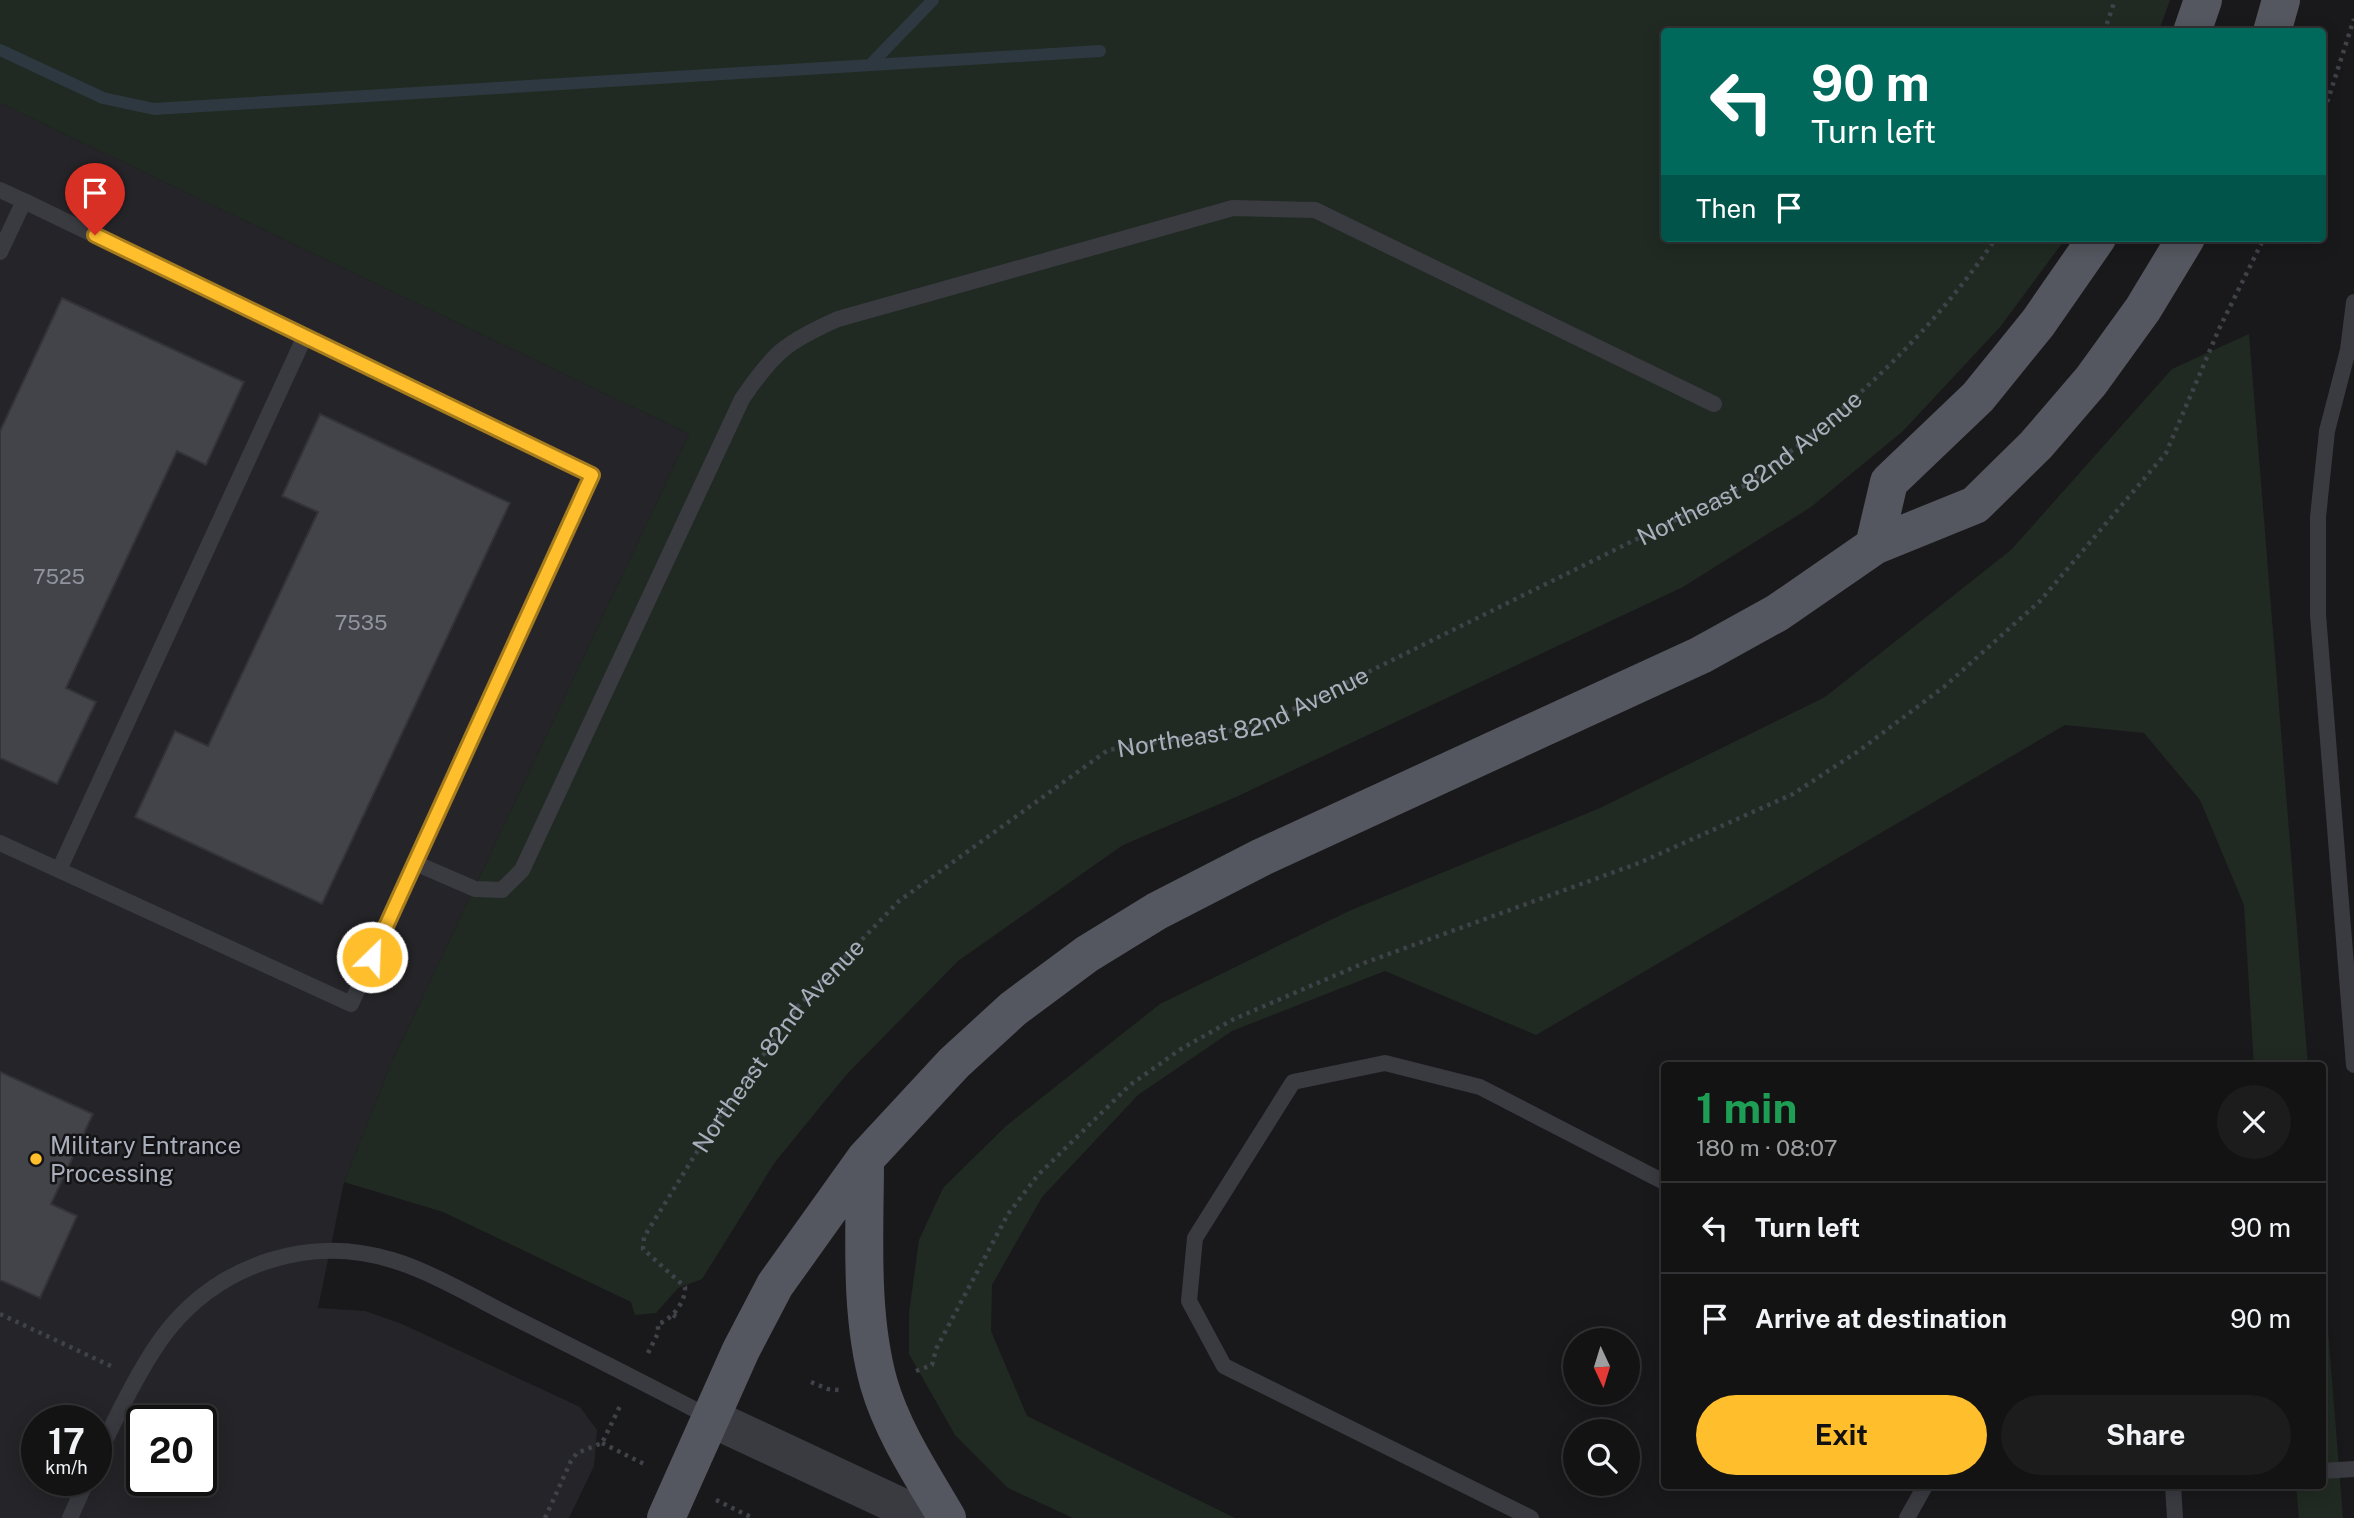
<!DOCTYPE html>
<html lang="en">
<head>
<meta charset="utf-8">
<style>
  :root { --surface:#131314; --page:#1c1c1d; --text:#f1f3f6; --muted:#9d9ea0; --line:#323234; --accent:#ffbf2d }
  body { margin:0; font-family:"Public Sans",sans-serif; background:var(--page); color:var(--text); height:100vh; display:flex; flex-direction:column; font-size:26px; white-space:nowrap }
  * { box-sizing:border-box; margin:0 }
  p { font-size:23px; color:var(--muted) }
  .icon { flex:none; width:38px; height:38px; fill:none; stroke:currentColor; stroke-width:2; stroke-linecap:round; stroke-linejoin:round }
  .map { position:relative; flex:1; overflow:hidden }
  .side { position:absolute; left:1661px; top:1062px; width:665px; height:427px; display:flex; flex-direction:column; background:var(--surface); border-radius:7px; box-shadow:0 4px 18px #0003,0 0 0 2px var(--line) }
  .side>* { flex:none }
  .top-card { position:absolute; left:1661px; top:28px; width:665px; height:214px; border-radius:7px; box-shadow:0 4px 18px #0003,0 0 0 2px var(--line); background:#00695c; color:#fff; overflow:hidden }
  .needle { width:46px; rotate:176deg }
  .tools { position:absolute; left:1563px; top:1328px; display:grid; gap:14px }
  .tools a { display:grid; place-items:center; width:77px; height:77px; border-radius:50%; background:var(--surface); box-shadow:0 4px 18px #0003,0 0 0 2px var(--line); font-size:35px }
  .speed { position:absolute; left:21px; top:1405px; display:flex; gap:14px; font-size:35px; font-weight:700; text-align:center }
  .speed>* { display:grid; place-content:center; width:91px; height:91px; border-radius:50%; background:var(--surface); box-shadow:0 4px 18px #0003,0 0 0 2px var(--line); line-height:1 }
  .speed small { font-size:18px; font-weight:400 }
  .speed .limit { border:4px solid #111; border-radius:10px; background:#fff; color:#111 }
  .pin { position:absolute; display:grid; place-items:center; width:60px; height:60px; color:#fff; margin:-72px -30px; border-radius:50% 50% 50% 0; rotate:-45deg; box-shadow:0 0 7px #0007 }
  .pin .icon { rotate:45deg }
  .me { position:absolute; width:77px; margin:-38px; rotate:24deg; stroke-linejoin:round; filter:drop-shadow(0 0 5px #0008) }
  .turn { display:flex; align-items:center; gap:24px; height:147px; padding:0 35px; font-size:32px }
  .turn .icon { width:91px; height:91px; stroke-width:2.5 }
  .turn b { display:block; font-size:49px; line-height:60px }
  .then { display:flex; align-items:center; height:66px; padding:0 35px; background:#0003; gap:14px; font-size:26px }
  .round { display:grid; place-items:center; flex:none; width:74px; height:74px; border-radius:37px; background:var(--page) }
  .summary { display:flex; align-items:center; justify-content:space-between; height:119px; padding:0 35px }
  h1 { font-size:42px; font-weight:700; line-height:52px; color:#1e9e55 }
  .cta { display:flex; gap:14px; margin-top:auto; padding:14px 35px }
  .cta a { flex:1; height:80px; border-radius:42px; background:var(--accent); color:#111; font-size:28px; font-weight:700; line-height:80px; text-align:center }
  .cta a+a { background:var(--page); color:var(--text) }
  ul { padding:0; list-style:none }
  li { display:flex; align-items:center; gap:21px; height:91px; padding:0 35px; border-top:2px solid var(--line) }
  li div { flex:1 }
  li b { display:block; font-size:26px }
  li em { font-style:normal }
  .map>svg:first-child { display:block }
  .built { fill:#252529; fill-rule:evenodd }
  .green { fill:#202a22 }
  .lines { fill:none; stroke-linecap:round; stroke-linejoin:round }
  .stream { stroke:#2e3841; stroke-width:12 }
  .building { fill:#434449; stroke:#333338; stroke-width:2 }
  .path { stroke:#3f4248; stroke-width:4.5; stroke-dasharray:3.5 5; stroke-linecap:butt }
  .service { stroke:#3a3b41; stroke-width:16 }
  .tertiary { stroke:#3a3b41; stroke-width:38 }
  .primary { stroke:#555760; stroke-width:38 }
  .route-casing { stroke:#a67c1d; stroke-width:18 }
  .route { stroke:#ffbf2d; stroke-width:12 }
  .poi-dot { fill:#ffbf2d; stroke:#141417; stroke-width:2.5 }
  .labels { text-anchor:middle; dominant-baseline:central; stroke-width:5; stroke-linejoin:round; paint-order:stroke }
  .number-label { font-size:21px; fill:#90949f }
  .street-label { font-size:24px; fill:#aaafbc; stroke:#141417 }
  .poi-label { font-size:24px; fill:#aaafbc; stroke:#141417; text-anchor:start }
</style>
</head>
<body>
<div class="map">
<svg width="2354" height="1518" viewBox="0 0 2354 1518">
  <rect width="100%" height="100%" fill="#19191b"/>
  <path class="built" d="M0,103L689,434L390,1066L344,1182L318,1308L365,1311L402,1324L580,1407L597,1430L594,1466L569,1518H0ZM37,1421H96V1480H37ZM142,1421H201V1480H142Z"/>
  <path class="green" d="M0,0H2170L2159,31L1664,32V238H2066L2000,327L1903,431L1811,507L1683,587L1236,797L1123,845L958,961L847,1074L775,1162L702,1279L678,1288L656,1313L635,1315L631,1302L443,1212L344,1182L390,1066L689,434L0,103Z
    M2249,334L2308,1066H2254L2244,905L2200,800L2144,733L2065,725L1536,1035L1385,971L1232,1031L1138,1095L1042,1197L992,1285L991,1331L1027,1416L1235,1518H1073L1008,1488L955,1435L909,1354V1313L919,1240L943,1188L1006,1126L1160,1004L1349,911L1600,808L1825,697L2011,550L2172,369Z
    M2322,1255L2343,1518H2299L2296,1486H2322Z"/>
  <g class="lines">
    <path class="stream" d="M0,50L103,98L154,109L1100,51
      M870,65L933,0"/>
  </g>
  <path class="building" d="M62,298L244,382L206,465L177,451L66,688L96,702L57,784L0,758V431Z
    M320,414L510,503L322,904L135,817L175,731L208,746L318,512L282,496Z
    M0,1072L93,1114L51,1204L77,1216L40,1298L0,1280Z"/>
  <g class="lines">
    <g class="path">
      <path d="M2104,32L2115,0"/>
      <path d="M2322,118L2354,19"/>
      <path d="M0,1314L113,1367"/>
      <path d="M673,1315L680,1319"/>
      <path id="s1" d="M648,1353L658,1333V1324C671,1320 686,1302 685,1287L643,1249L644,1237L713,1126L798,1006L899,901L1108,750L1259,726L1746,485C1842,415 1929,337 1996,238"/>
      <path d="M916,1371L932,1365L936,1349L1008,1214L1038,1175L1130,1085L1181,1049L1234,1019L1364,963L1639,863L1793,794L1860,750L1945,686L2040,601L2166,453L2219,329L2264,238"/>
      <path d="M811,1382L828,1389L839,1390"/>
      <path d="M602,1443L646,1465"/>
      <path d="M716,1500L753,1518"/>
      <path d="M545,1518L571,1461L577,1453L602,1443L621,1404"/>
    </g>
    <path class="service" d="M0,190L24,201L0,252
      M2354,302L2348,350L2327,431L2318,517V615L2354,1065
      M0,843L351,1004L592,475L24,201
      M415,863L475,889L502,890L522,870L742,399C774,352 786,342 838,319L1233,208L1315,210L1714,404
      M59,870L305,336
      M96,1460C114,1421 141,1364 168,1330C222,1263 310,1235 392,1260C429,1271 472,1296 507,1314C575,1348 643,1382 711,1418
      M2322,1471L2354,1469
      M2173,1486L2175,1518
      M70,1518L87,1480
      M1531,1518L1224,1366L1189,1301L1195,1238L1293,1082L1385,1063L1480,1087L1664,1182
      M1907,1518L1925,1486"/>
    <path class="tertiary" d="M711,1418L925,1518"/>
    <path class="primary" d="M2192,32L2203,0
      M2272,32L2281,0
      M1874,546L1889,482L1978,397L2038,323L2097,238
      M865,1159C865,1232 859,1313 879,1384C893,1432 922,1475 947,1518
      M666,1518L741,1350L775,1285L865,1159L954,1063L1013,1009L1087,954L1157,911L1262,857L1701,655L1777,613L1874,546L1975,505L2036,445L2091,381L2143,309L2186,238"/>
  </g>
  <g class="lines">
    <defs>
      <path id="route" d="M95,235L592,475L372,957"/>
    </defs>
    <use href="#route" class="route-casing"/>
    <use href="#route" class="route"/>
  </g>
  <circle class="poi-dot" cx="36" cy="1159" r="7"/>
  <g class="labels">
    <g class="number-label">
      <text x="59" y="576">7525</text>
      <text x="361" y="622">7535</text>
    </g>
    <g class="street-label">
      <text stroke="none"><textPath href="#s1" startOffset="1538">Northeast 82nd Avenue</textPath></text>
      <text stroke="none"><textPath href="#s1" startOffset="971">Northeast 82nd Avenue</textPath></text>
      <text stroke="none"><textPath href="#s1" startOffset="383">Northeast 82nd Avenue</textPath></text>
    </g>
    <g class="poi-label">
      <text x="50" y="1145">Military Entrance<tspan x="50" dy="28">Processing</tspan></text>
    </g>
  </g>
</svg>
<div class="tools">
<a><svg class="needle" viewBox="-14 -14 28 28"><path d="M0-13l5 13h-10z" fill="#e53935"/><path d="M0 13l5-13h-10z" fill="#9d9ea0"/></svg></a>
<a><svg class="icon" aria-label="search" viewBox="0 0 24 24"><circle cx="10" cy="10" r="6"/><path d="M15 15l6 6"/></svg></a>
</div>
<div class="speed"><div>17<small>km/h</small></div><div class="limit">20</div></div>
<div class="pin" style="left:95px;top:235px;background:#d93025"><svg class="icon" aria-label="arrive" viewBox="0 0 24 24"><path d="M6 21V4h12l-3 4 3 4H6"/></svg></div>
<svg class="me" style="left:372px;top:957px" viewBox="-20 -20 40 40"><circle r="17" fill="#ffbf2d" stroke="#fff" stroke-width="3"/><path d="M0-11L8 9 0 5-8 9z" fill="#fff"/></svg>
<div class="top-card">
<div class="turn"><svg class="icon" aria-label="left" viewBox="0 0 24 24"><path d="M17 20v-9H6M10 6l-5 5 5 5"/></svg><div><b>90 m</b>Turn left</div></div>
<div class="then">Then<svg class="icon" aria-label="arrive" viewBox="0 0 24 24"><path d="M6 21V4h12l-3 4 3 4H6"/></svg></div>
</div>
<section class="side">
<div class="summary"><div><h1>1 min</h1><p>180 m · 08:07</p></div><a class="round"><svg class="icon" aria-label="close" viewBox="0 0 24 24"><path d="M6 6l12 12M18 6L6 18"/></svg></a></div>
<ul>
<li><svg class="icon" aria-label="left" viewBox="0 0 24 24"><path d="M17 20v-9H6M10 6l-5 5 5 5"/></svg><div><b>Turn left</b></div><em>90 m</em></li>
<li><svg class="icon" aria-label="arrive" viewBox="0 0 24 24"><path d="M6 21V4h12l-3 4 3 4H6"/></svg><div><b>Arrive at destination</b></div><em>90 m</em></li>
</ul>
<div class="cta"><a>Exit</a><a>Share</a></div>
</section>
</div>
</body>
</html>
